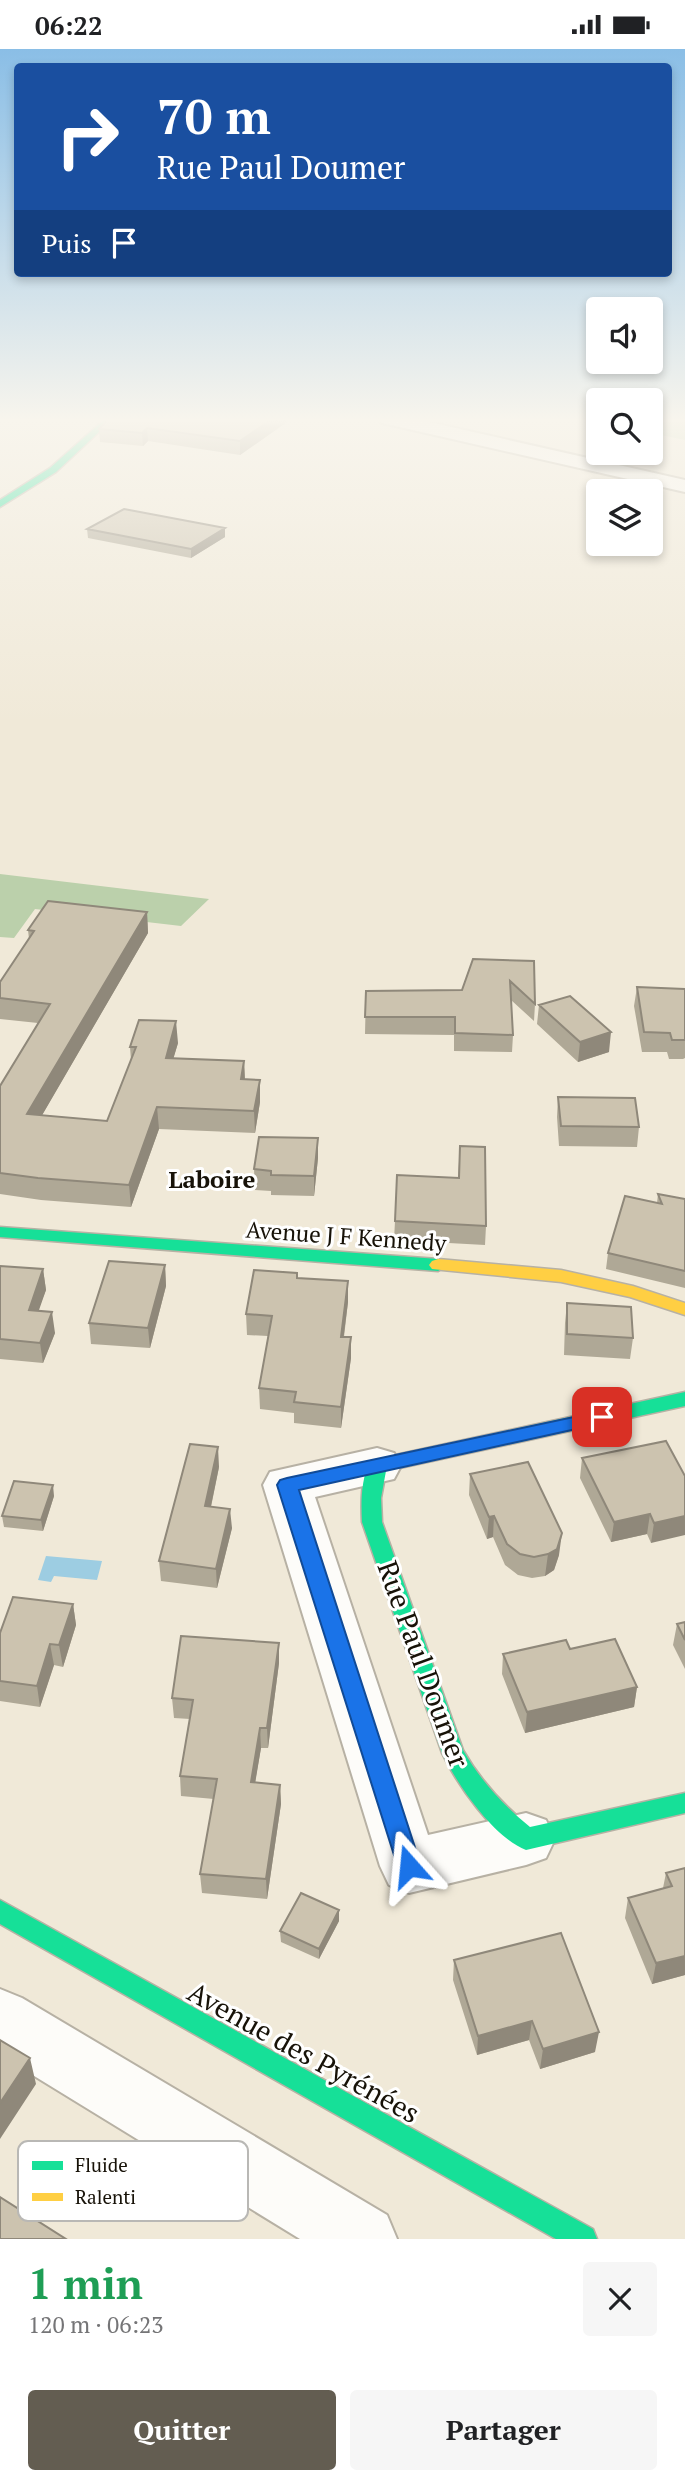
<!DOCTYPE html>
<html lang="fr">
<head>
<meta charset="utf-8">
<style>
  :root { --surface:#fff; --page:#f6f6f6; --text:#202124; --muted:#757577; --accent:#635d51 }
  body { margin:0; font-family:"PT Serif",serif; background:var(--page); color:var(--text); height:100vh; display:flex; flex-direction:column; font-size:26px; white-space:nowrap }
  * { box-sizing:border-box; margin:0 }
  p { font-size:23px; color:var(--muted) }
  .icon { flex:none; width:38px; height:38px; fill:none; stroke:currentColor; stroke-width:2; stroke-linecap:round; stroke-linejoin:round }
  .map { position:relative; height:2190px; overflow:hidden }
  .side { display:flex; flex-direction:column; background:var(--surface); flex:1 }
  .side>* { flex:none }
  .top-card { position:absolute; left:14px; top:14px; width:658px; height:214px; border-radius:7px; box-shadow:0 4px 10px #0003; background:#1a4fa0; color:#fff; overflow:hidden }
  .tools { position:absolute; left:586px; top:248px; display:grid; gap:14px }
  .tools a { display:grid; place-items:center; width:77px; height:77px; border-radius:7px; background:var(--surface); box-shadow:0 4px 10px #0003; font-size:35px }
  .pin { position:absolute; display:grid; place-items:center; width:60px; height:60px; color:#fff; margin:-30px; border-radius:14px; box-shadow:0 4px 10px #0006 }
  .me { position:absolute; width:77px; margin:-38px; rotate:342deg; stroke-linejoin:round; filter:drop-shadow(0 0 5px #0008) }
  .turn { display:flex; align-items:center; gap:24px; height:147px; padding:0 28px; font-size:32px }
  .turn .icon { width:91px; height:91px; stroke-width:2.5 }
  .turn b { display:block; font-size:49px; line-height:60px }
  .then { display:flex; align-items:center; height:66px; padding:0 28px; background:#0003; gap:14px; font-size:26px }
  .round { display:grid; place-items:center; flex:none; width:74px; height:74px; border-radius:7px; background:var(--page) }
  .headline { display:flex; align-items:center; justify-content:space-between; height:119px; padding:0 28px }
  h1 { font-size:42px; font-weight:700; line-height:52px; color:#1e9e55 }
  .primary-button { display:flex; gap:14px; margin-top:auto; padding:14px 28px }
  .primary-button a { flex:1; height:80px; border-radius:7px; background:var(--accent); color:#fff; font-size:28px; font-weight:700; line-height:80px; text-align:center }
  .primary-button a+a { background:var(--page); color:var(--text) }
  .status { display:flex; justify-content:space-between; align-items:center; height:49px; padding:0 35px; background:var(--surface); direction:ltr }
  .status svg { height:19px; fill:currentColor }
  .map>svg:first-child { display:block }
  .forest { fill:#bbd0ab }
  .water { fill:#9dcde2 }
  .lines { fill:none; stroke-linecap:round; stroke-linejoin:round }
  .street-casing { stroke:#b7b1a4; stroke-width:4 }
  .fast-casing { stroke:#b7b1a4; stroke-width:3 }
  .slow-casing { stroke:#b7b1a4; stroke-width:3 }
  .street { fill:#fdfcf9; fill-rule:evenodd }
  .fast { fill:#16e098; fill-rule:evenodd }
  .slow { fill:#ffcf43; fill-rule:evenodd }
  .wall { fill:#afa896 }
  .shaded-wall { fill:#8f887a }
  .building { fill:#ccc3af; stroke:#8f887a; stroke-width:2 }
  .route { fill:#1a73e8; stroke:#114b97; stroke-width:2 }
  .labels { text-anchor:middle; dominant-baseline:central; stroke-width:6; stroke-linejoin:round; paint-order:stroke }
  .street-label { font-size:23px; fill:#171208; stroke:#fff }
  .neighbourhood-label { font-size:24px; font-weight:bold; fill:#171208; stroke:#fff }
  .near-street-label { font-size:28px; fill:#171208; stroke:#fff }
  .key { fill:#fff; stroke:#b9b8b5; stroke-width:2 }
  .key-label { font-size:19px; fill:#171208 }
</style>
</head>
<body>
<div class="status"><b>06:22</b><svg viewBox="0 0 49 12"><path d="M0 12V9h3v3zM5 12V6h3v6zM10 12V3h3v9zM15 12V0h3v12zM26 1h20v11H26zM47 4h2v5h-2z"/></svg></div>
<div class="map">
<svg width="685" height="2190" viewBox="0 0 685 2190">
  <rect width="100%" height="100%" fill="#f0e9d8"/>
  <path class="forest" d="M651,368H685V391L651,384Z
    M0,825L209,850L181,877L35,860L14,889L0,888Z"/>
  <path class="water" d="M46,1507L102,1512L97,1531L54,1527L51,1533L38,1531Z"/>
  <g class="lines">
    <defs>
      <path id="street" d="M373,368H407L685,431V443L382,374Z
        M377,1399L394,1404L401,1417L394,1430L315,1448L428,1786L526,1764L546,1771L555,1790L546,1809L526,1816L409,1844L389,1836L380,1817L263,1436L270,1423Z
        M0,1940L22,1949L387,2166L397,2190H300L0,2006Z"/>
      <path id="fast" d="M107,368H115L56,423L0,458V451L50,419Z
        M0,1178L438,1210L447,1216L438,1222L0,1188Z
        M685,1343V1357L386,1422L381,1449L382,1473L463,1701C480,1731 503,1756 530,1778L685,1744V1764L526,1801C493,1788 457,1735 442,1704L362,1473C361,1453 361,1430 370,1412L377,1410Z
        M0,1851L593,2180L597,2190H556L0,1875Z"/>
      <path id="slow" d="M438,1210L561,1221L633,1237L685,1254V1266L630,1248L561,1233L432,1220L429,1216L432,1212Z"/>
    </defs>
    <use href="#street" class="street-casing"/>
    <use href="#fast" class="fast-casing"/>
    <use href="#slow" class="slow-casing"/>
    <use href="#street" class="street"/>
    <use href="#fast" class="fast"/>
    <use href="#slow" class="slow"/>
  </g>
  <path class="wall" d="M287,373L240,406L148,392L143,397L100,393L99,380Z
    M87,480L225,488L191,509L88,489Z
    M147,863L148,884L42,1066L107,1072L131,1011L130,998L178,994L173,1010L244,1012L245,1030L260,1031V1053L255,1084L159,1080L131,1158L41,1151L0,1145V1037L38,974L0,970V933L29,890L28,881Z
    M534,912L535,955L534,972L511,951L513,986L512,1003L454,1002V986L365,985L366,942L462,941Z
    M637,938L685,940V1009L683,1010H669L667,1003H642L634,957Z
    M539,956L609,1003L578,1013L537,975Z
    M558,1048L639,1078L637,1098L559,1097L557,1068Z
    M460,1097L486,1177L485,1196L394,1191L395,1172L458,1129Z
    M318,1109L314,1147L271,1146V1142L255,1141L254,1120Z
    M658,1145L685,1150V1239L606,1220L608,1204L657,1154Z
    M165,1216L166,1237L150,1299L91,1295L89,1274Z
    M0,1217L43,1220L46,1241L38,1261L55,1284L43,1314L0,1310Z
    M297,1224V1229L348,1253L344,1288L351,1309L341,1379L294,1374V1364L260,1360L259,1339L268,1287L247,1286L246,1265Z
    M567,1254L633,1289L630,1310L564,1306L565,1274Z
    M582,1409L685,1427L651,1494L647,1485L611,1493L580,1429Z
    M219,1418L211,1458L232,1479L217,1539L161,1532L159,1512Z
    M470,1425L559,1506L554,1521L545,1527L532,1529L518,1526L505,1516L493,1488L487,1490L469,1446Z
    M54,1447L43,1482L4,1478L2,1467Z
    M73,1555L76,1576L63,1618L54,1616L40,1658L0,1652V1584Z
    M685,1573V1620L673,1596L677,1575Z
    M279,1594V1614L268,1699H261L255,1733L280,1736L281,1755L267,1850L202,1844L200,1825L214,1750L181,1747L180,1727L190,1670L174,1669L172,1649Z
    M570,1600L637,1638L634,1658L525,1684L502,1625L503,1605Z
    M685,1819V1926L652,1935L625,1869L628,1849L663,1839L666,1824Z
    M339,1861V1872L319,1910L281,1893L280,1882Z
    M454,1911L595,2003L540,2020L529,1991L477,2006L453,1931Z"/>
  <path class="shaded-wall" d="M275,368H286L287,373L240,406V392Z
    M147,379L148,392L143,397L142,384Z
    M225,479V488L191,509V500Z
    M147,863L148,884L30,1087L27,1065Z
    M176,972L178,994L167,1031L166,1009Z
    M611,983L609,1003L578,1013L580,993Z
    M244,1012L245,1034L241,1030Z
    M260,1031V1053L255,1084L254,1062Z
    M157,1058L159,1080L131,1158L129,1136Z
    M318,1089V1109L314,1147V1127Z
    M165,1216L166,1237L150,1299L148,1279Z
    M43,1220L46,1241L32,1281L29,1261Z
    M348,1232V1253L341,1308V1288Z
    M52,1263L55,1284L43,1314L40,1294Z
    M351,1288V1309L341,1379V1358Z
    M218,1398L219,1418L207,1476L205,1457Z
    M53,1436L54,1447L43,1482L41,1471Z
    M230,1460L232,1479L217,1539L216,1520Z
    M650,1465L647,1485L611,1493L614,1473Z
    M494,1467L493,1488L487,1490L489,1468Z
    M685,1467V1486L651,1494L654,1474Z
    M562,1484L559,1506L554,1521L545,1527L548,1505Z
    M73,1555L76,1576L63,1618L59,1596Z
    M279,1594V1614L268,1699L267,1679Z
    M50,1595L54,1616L40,1658L37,1637Z
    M637,1638L634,1658L525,1684L527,1663Z
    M260,1679L261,1699L252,1753L251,1733Z
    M280,1736L281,1755L267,1850L266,1830Z
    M339,1861V1872L319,1910V1900Z
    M685,1907V1926L652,1935L656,1914Z
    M532,1972L529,1991L477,2006L478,1987Z
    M599,1983L595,2003L540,2020L543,2000Z
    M30,2009L36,2035L0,2090V2054Z"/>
  <path class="building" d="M110,368H275L240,392L147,379L142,384L99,380Z
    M124,460L225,479L191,500L87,480Z
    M48,852L147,863L27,1065L107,1072L136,998H130L139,971L176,972L166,1009L244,1012L241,1030L260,1031L254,1062L157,1058L129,1136L38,1129L0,1124V1037L50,955L0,949V933L34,882L28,881Z
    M473,910L534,912L535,955L510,932L513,986L455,984V968H365L366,942L462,941Z
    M637,938L685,940V991H672L670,984L644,983Z
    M570,947L611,983L580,993L539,956Z
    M558,1048L635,1049L639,1078L561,1077Z
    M259,1088L318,1089L314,1127L271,1126V1122L254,1120Z
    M460,1097L485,1098L486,1177L395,1172L397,1126L459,1129Z
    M658,1145L685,1150V1222L608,1204L625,1147L662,1155Z
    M109,1212L165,1216L148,1279L89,1274Z
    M0,1217L43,1220L29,1261L52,1263L40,1294L0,1290Z
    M254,1221L297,1224V1229L348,1232L341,1288H351L341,1358L294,1353L296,1343L259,1339L272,1267L246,1265Z
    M567,1254L631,1258L633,1289L567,1285Z
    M666,1392L685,1427V1467L654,1474L650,1465L614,1473L582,1409Z
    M190,1395L218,1398L205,1457L230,1460L216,1520L159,1512Z
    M528,1413L562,1484L557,1500L548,1505L534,1508L520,1505L507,1495L494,1467L489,1468L470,1425Z
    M14,1432L53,1436L41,1471L2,1467Z
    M13,1548L73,1555L59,1596L50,1595L37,1637L0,1632V1584Z
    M685,1573V1591L677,1575Z
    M181,1587L279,1594L267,1679H260L251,1733L280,1736L266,1830L200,1825L217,1730L180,1727L193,1651L172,1649Z
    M615,1590L637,1638L527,1663L503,1605L566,1591L570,1600Z
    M685,1819V1907L656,1914L628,1849L672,1837L666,1824Z
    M301,1844L339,1861L319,1900L280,1882Z
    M561,1884L599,1983L543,2000L532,1972L478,1987L454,1911Z
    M0,1991L30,2009L0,2054Z
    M0,2148L66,2190H0Z"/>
  <linearGradient id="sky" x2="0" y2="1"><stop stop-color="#8abee6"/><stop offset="0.55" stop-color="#f8f5ed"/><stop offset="1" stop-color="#f8f5ed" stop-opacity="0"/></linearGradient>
  <rect width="685" height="675" fill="url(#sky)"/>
  <path class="route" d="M602,1362L608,1364L611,1368L608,1373L299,1441L421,1817L417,1825L409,1828L400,1825L277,1436L280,1431L287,1429Z"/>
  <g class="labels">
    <g class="street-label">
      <text transform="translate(346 1187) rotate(4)">Avenue J F Kennedy</text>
    </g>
    <g class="neighbourhood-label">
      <text x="212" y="1130">Laboire</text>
    </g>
    <g class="near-street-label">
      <text transform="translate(424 1615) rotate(70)">Rue Paul Doumer</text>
      <text transform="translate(304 2003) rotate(29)">Avenue des Pyrénées</text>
    </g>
  </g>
  <rect x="18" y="2092" width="230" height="80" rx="10" class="key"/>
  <rect x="32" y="2112" width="31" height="9" fill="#16e098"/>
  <rect x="32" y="2144" width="31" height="8" fill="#ffcf43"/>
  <g class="key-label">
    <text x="75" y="2123">Fluide</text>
    <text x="75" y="2155">Ralenti</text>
  </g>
</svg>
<div class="tools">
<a><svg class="icon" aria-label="sound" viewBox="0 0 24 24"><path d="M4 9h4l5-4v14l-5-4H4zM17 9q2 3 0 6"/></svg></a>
<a><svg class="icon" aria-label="search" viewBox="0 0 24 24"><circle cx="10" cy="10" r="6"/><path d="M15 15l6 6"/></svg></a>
<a><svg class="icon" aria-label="layers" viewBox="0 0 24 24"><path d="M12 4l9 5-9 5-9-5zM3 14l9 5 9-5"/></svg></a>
</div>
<div class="pin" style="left:602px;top:1368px;background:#d93025"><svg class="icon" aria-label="arrive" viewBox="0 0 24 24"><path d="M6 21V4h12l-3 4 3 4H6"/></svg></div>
<svg class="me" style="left:409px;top:1817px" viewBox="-20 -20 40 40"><path d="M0-17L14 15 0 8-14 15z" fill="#1a73e8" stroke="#fff" stroke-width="4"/></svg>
<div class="top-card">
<div class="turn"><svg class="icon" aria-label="right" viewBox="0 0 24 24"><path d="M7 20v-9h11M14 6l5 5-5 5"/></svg><div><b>70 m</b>Rue Paul Doumer</div></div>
<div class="then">Puis<svg class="icon" aria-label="arrive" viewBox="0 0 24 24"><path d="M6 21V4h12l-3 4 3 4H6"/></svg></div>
</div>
</div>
<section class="side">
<div class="headline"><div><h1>1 min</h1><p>120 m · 06:23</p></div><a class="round"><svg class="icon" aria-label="close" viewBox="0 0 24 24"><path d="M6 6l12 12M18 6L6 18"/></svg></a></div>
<div class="primary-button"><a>Quitter</a><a>Partager</a></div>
</section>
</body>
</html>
